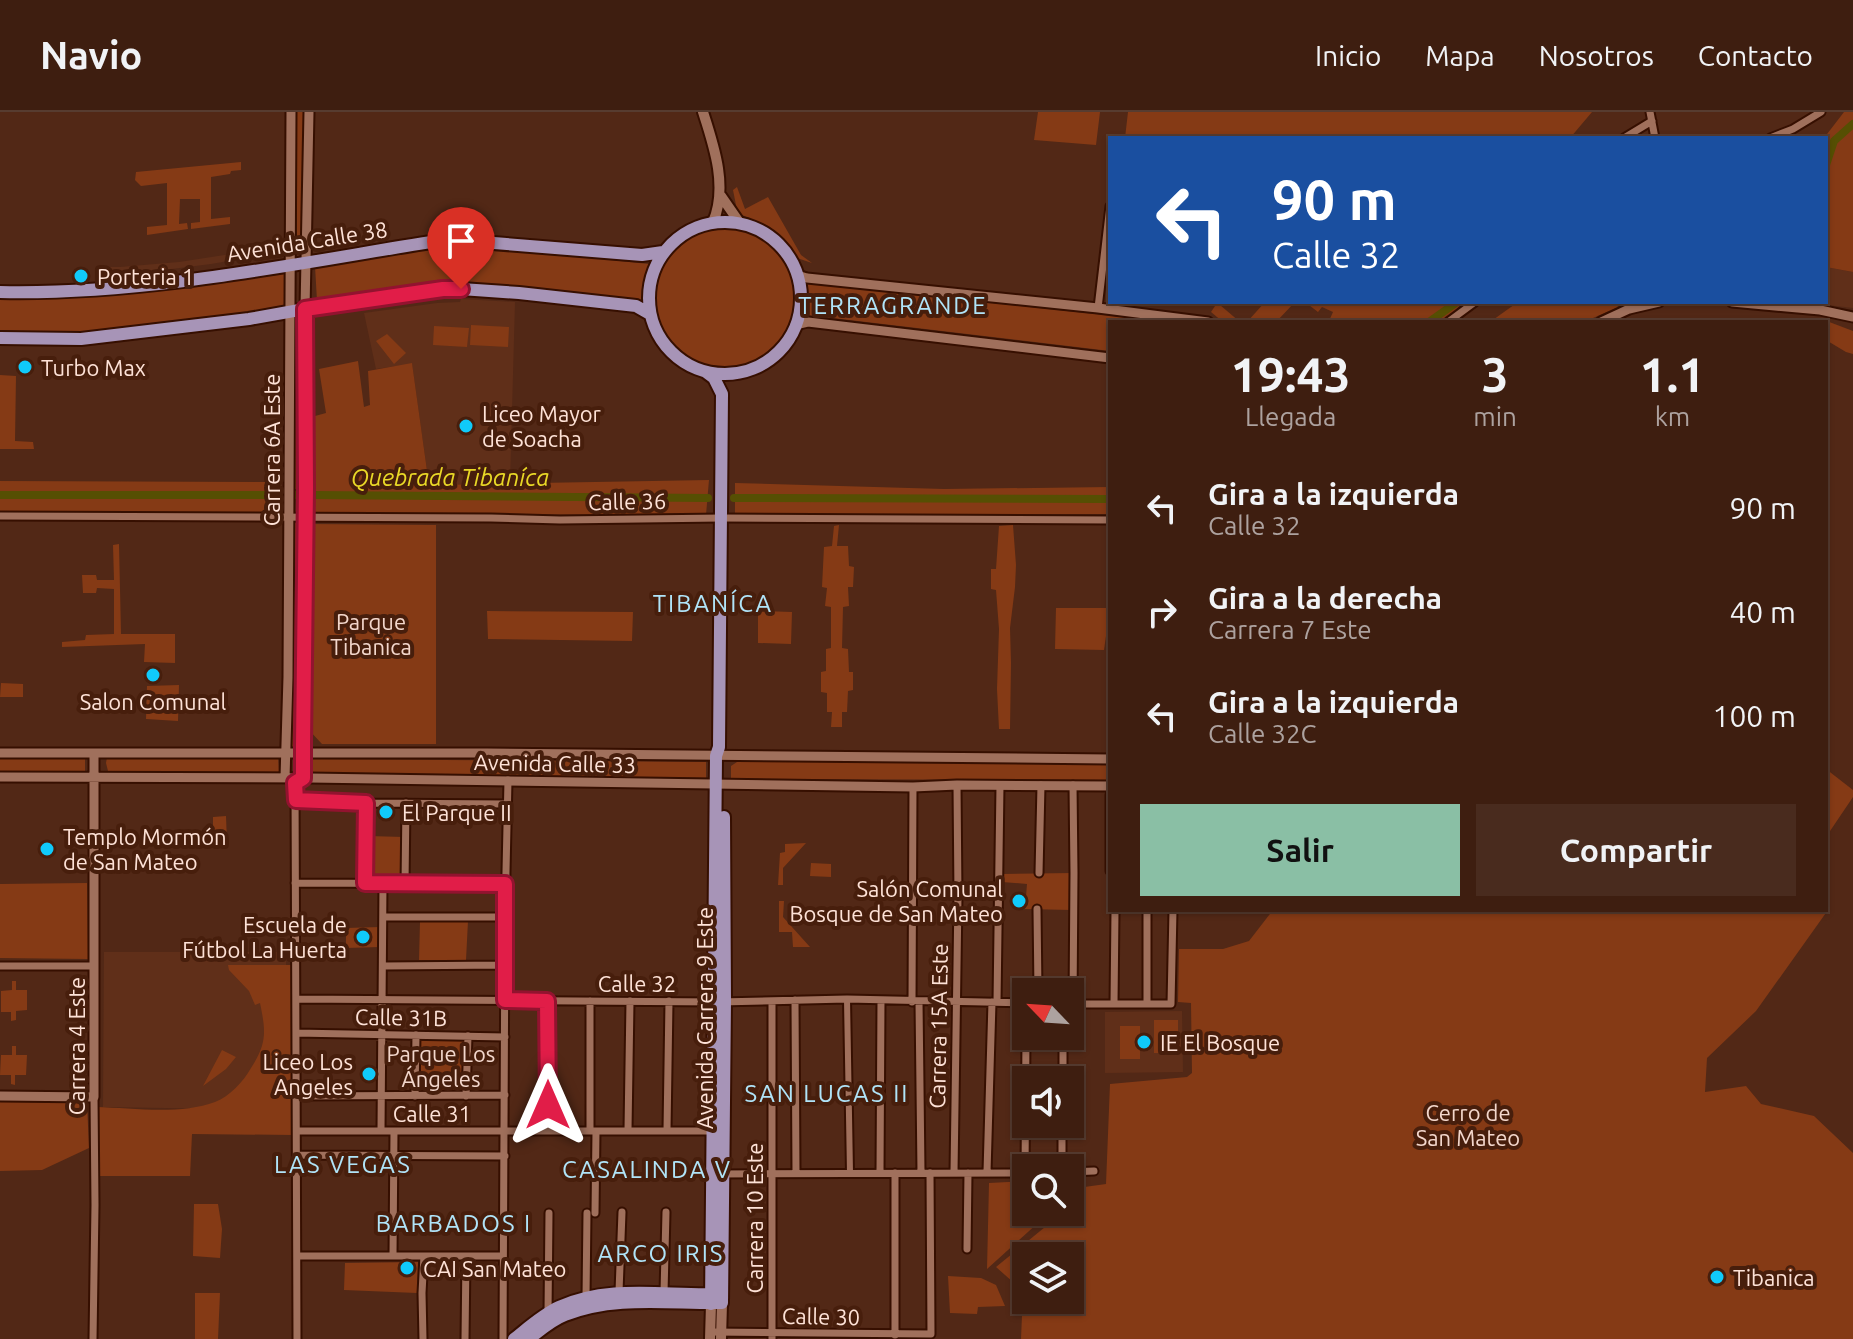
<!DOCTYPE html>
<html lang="es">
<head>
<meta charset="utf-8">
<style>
  :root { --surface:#3e1e10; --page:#492b1e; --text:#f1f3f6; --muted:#ada29f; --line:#573c30; --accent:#8abfa5 }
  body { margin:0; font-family:Ubuntu,sans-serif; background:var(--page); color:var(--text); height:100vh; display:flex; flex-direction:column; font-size:30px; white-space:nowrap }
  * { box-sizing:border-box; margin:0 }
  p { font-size:26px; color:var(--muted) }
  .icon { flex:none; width:44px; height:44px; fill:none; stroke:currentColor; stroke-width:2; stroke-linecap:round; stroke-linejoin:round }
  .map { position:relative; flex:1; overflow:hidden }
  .drawer { position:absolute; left:1108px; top:208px; width:720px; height:592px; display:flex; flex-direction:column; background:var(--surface); border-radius:0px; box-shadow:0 2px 6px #0004,0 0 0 2px var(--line) }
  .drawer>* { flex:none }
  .top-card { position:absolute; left:1108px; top:24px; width:720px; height:168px; border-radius:0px; box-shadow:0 2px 6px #0004,0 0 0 2px var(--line); background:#1a4fa0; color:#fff; overflow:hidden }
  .needle { width:52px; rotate:295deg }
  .controls { position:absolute; left:1012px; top:866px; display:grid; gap:16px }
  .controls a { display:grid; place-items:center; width:72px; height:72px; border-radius:0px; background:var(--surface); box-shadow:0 2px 6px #0004,0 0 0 2px var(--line); font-size:40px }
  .pin { position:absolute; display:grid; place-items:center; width:68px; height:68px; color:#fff; margin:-82px -34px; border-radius:50% 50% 50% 0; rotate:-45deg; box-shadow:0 0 8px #0007 }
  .pin .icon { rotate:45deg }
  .me { position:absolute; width:88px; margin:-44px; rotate:0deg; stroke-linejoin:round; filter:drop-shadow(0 0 6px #0008) }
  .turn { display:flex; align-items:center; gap:28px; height:168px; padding:0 32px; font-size:36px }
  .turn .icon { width:104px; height:104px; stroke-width:2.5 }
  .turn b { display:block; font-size:56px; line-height:68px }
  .eta { display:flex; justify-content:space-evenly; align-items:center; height:136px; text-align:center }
  .eta b { font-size:48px; font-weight:700; line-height:56px }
  .primary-button { display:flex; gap:16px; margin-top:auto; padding:16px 32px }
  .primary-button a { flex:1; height:92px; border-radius:0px; background:var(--accent); color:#111; font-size:32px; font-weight:700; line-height:92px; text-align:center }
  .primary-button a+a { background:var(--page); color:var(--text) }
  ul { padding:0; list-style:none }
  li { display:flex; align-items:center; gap:24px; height:104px; padding:0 32px }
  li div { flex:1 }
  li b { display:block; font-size:30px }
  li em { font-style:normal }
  header { display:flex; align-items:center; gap:48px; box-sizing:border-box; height:112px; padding:0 40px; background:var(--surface); border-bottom:2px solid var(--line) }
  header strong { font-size:38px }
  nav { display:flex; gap:44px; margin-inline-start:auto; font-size:28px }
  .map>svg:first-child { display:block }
  .built { fill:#602f19 }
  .green { fill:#853a15; fill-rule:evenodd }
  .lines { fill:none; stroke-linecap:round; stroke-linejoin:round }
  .canal { stroke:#564f03; stroke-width:8 }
  .pedestrian-casing { stroke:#360f00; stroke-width:10 }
  .minor-casing { stroke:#360f00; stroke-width:11 }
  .tertiary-casing { stroke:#360f00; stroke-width:13 }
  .secondary-casing { stroke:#360f00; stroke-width:14 }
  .primary-casing { stroke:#360f00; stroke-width:16 }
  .pedestrian { stroke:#a0705c; stroke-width:6 }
  .minor { stroke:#a0705c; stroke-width:7 }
  .tertiary { stroke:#a0705c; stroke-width:9 }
  .secondary { stroke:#a0705c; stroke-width:10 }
  .primary { stroke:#a794b7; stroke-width:12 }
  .route-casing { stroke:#92132f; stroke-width:20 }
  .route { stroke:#e11d48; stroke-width:14 }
  .poi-dot { fill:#10cafa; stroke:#471e0c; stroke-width:3 }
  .labels { text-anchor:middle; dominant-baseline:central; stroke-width:8; stroke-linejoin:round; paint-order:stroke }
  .street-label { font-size:22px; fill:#fee2d7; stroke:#471e0c }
  .poi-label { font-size:22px; fill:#fee2d7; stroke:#471e0c; text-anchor:start }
  .park-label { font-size:22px; fill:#f3d7cc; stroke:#471e0c }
  .neighbourhood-label { font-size:24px; letter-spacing:2px; fill:#b0e4f8; stroke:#471e0c }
  .water-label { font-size:24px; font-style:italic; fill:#e9d827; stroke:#471e0c }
</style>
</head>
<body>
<header>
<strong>Navio</strong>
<nav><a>Inicio</a><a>Mapa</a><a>Nosotros</a><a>Contacto</a></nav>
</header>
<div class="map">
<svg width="1853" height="1227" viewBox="0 0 1853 1227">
  <rect width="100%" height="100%" fill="#522816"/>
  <path class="built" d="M270,136V142L211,152L148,160L97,161L98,155H120L179,150Z
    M1826,155L1853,160V196L1803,190H1826Z
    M461,187L515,190L510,371L429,373L412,252L376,257L364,201L437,191L460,190Z
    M104,840H286V853H293L291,998L103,995Z
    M1182,899L1183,960L1105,961V900Z"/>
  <path class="green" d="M297,0H305V139L297,141Z
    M1038,0H1100L1096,33L1034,28Z
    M1128,0H1592L1570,26H1125Z
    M1844,0H1853V160L1826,155V26H1824Z
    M241,50V58L231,59L230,62L211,65V107L230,105V112L191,117V111L200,110V87H180L179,112L187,111L188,117L147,123V115L167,113V71L141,74L135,68L136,60Z
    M737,75L745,97L768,85L801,143L812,151L797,146L787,130L770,115L742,103L737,98L733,78Z
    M653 185a72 72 0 1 1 144 0a72 72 0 1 1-144 0Z
    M457,132L649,152L644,169L642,190L458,170L444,171L317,189L315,154L431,134Z
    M284,162V197L106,218L58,221L0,218V185C95,188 189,174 284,162Z
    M807,171L1169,210H1110V239L807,203L809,187Z
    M1265,190H1295L1276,210H1247Z
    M1305,190H1463L1455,199L1441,210H1330L1329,209L1333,200L1322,195L1318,200Z
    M1518,190H1614L1618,195L1584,210H1490Z
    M1217,191L1220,193L1240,210H1223L1211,200Z
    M1824,208L1853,219V242L1846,240L1826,228V210H1822Z
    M301,210L299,377H289L293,211Z
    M471,213L509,215L508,235L470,233Z
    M434,214L469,216L467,235L433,233Z
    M387,222L406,241L394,252L376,229Z
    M358,249L364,295L370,293L368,259L412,251L429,373L709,368L706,403L311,402L315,304L326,301L319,257Z
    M0,263L16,264L15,329L33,330L34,337H0Z
    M0,369L278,370V401L0,400Z
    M735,371L944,377L1110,375V402L735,403Z
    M300,410L299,636L292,635V411Z
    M308,412L436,413V632H322L308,617Z
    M839,413L837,434H848L849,454L854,455L853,475H848L849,494L843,495L842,536L848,537L849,560H853V578L848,579L847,600H842V615H831L832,600H827V581L821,580V560L826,559V537L831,536V495L825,494L827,476L822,475L824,435L832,434L834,414Z
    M1013,413L1016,453L1015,475L1010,516L1011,551L1010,617H999L997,577L999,517L996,478L991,477V457H996L999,414Z
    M119,432L121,522H175V551L144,550L145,532L62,535V530L85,528L86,523L114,522V477L97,476L96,481H83L82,463H96L97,468H114L113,433Z
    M1056,496H1110L1104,538L1055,537Z
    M487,499L633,500L632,529L488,527Z
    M758,499L792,500L791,532L758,531Z
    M1,571L23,572V585H0Z
    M179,573L178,609L146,607L147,574Z
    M107,645L278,646L279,661L108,659L106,651Z
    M0,647H85V660L0,659Z
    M311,647L706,650V666L307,662Z
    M740,648L1109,650L1110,666L1108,668L731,667V654Z
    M1826,657L1853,678V685L1826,725Z
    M226,704L227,731H213V705Z
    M368,724L404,725L403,770L367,768Z
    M806,731L783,756V773H778L780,741L785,740V732Z
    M811,751L831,752V765L810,764Z
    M1073,761L1072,798L1025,797L1027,772L1002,770V762Z
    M87,771L88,847L0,846V772Z
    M1826,778L1828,798L1756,899L1707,946L1705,980L1746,974L1761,992L1814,1004L1853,1041V1227H1021L1023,1179L996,1155L1056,1106L1057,1100H1070V1077L1106,1072L1110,972L1187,965L1192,961L1191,891L1178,890L1179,837H1223L1249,829L1273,798H1826ZM1070,1144V1188H1026V1144Z
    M779,789H784L783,805L810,835H793L792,820H779Z
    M468,809L466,848H419L420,810Z
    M380,815V835L346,836V816Z
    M228,853H293L291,998L293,1023L192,1022L190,1064H97L96,995C133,996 181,1003 215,990C230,984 243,970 251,956C267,931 266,920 260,891L255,893L249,879L229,858Z
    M12,869H16V878H27V898L16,899V908L11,909V900H1V879L12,878Z
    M1154,908H1178V941H1154Z
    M1120,914H1140V947H1120Z
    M419,926L464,927L462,981H418Z
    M12,934H16V943H27L26,963H15V973L11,972V963H0L1,943H12Z
    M222,938L236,945L226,957L203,974Z
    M0,989L87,990L89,1036L42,1058L0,1059Z
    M1026,1069V1100H1048V1102L987,1157L989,1071Z
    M194,1092H218L222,1117L220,1146L193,1144Z
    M418,1150L417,1181L344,1178L345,1151Z
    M948,1164L981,1166L996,1173L1005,1194L978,1195L977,1202L950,1201Z
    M195,1181H220L218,1227H195Z"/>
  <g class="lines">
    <path class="canal" d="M1826,53L1834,29L1853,12
      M1429,210L1457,190
      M0,383H311L708,386
      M734,386L1110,387"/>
    <defs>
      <path id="pedestrian" d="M847,887L850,1061"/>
      <path id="minor" d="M1650,0L1655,26
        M1624,26L1652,9
        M1770,26L1793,17L1821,0
        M1098,196L1110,94
        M1448,210L1475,190
        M0,404L491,406L560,408L722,406L1110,408
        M295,671L297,1227
        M296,688L366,691L507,692
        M1110,759V683
        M1039,761L1041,673
        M295,771L505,772
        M365,771L366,691
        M405,772L406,691
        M1037,797L1038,880
        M1147,798V892
        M383,805H505
        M0,854H94
        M383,854L505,853
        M296,887L719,890L847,887L1026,891
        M795,888L796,1061
        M547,889L548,1019
        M912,890L913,675
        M919,890L921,1060
        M997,890L1000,673
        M1070,892H1171L1173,798
        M1073,892L1074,761L1073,673
        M1114,892L1115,799
        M296,921L505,925
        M1063,968V924
        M297,984L505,983
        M415,984L416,923
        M466,984L468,924
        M628,1018L630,889
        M667,1018L669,889
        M297,1019H712
        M381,1019L383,771
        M590,1019V889
        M298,1043L505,1044
        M1062,1056V1012
        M987,1060L992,890
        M1070,1060L1094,1059
        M880,1061L881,888
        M895,1061V1223
        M954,1061L958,785L957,673
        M1025,1061L1026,924
        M720,1062L1026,1061
        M595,1101L596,1019
        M967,1137L968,1061
        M393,1143L394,1019
        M298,1144H503
        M619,1180L622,1100
        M664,1181L666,1100
        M586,1186L587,1101
        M548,1201L549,1101
        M710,1220L931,1222L930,1061
        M93,1227L95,1093L94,985
        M423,1227L422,1181L424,1144
        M465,1227L466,1144
        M503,1227L505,805L508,668
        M772,1227V889"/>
      <path id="tertiary" d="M797,163L807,166L1098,196L1208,210
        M1732,190L1820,198L1853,205
        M1601,210L1629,197L1659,190
        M795,213L808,210L1110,246
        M0,641H487L1110,647
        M0,665L310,666L913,675L957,673L1110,674
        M285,666L288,565L291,0
        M303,666L306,391L305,197L309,0
        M0,984L94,985V641"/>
      <path id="secondary" d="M703,0C714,34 728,75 713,110
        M721,84L739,110
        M710,1227L711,1192
        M721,1227L722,1191"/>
      <path id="primary" d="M649 186a76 76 0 1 1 152 0a76 76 0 1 1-152 0Z
        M0,180C147,183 292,152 437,129L456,128L642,143L663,140
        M0,226L81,227L249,207L305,197L443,177H461L519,181L636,194L650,202
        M706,260L714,266L722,282L719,635L716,644L711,1192
        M514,1227C528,1216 542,1203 559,1195C609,1172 665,1184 718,1182
        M529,1227C540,1218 552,1208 565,1203C614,1183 671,1192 722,1191L725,889L724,705"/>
    </defs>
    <use href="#pedestrian" class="pedestrian-casing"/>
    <use href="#minor" class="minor-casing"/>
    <use href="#tertiary" class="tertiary-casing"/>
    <use href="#secondary" class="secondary-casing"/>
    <use href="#primary" class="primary-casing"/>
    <use href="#pedestrian" class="pedestrian"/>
    <use href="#minor" class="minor"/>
    <use href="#tertiary" class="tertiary"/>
    <use href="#secondary" class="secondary"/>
    <use href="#primary" class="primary"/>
  </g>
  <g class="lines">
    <defs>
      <path id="route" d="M461,177H443L305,197L306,376L303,632V666L295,671L296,688L366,691L365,771L505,772V888L547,889L548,993"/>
    </defs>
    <use href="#route" class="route-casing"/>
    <use href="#route" class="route"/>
  </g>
  <g class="poi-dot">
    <circle cx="81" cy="164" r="8"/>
    <circle cx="25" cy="255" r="8"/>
    <circle cx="466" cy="314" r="8"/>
    <circle cx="153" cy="563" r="8"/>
    <circle cx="386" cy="700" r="8"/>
    <circle cx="47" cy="737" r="8"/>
    <circle cx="1019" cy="789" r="8"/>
    <circle cx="363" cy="825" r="8"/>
    <circle cx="1144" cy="930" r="8"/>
    <circle cx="369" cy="962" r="8"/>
    <circle cx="407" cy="1156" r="8"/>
    <circle cx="1717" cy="1165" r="8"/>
  </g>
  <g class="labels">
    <g class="street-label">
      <text transform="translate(307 129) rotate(-9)">Avenida Calle 38</text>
      <text transform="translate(271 338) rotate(-90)">Carrera 6A Este</text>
      <text transform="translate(627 389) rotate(-1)">Calle 36</text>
      <text transform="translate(555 651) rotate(1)">Avenida Calle 33</text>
      <text x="637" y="871">Calle 32</text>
      <text transform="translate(401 905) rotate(1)">Calle 31B</text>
      <text transform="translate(704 906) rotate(-90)">Avenida Carrera 9 Este</text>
      <text transform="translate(938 914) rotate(-89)">Carrera 15A Este</text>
      <text transform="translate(76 934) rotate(-90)">Carrera 4 Este</text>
      <text x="432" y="1001">Calle 31</text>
      <text transform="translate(754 1106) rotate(-90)">Carrera 10 Este</text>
      <text transform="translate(821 1204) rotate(1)">Calle 30</text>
    </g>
    <g class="poi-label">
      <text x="97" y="164">Porteria 1</text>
      <text x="41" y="255">Turbo Max</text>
      <text x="482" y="301">Liceo Mayor<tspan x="482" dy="25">de Soacha</tspan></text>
      <text x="153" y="589" text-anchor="middle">Salon Comunal</text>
      <text x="402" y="700">El Parque II</text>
      <text x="63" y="724">Templo Mormón<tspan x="63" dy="25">de San Mateo</tspan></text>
      <text x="1003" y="776" text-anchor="end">Salón Comunal<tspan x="1003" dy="25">Bosque de San Mateo</tspan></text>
      <text x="347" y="812" text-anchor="end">Escuela de<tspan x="347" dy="25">Fútbol La Huerta</tspan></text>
      <text x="1160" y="930">IE El Bosque</text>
      <text x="353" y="949" text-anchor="end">Liceo Los<tspan x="353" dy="25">Angeles</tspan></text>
      <text x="423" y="1156">CAI San Mateo</text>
      <text x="1733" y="1165">Tibanica</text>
    </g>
    <g class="park-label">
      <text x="371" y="509">Parque<tspan x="371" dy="25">Tibanica</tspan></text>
      <text x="441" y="941">Parque Los<tspan x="441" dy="25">Ángeles</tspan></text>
      <text x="1468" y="1000">Cerro de<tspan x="1468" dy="25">San Mateo</tspan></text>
    </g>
    <g class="neighbourhood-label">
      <text x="893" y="193">TERRAGRANDE</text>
      <text x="713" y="491">TIBANÍCA</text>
      <text x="827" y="981">SAN LUCAS II</text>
      <text x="343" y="1052">LAS VEGAS</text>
      <text x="647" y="1057">CASALINDA V</text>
      <text x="454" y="1111">BARBADOS I</text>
      <text x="661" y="1141">ARCO IRIS</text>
    </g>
    <g class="water-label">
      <text x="450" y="365">Quebrada Tibaníca</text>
    </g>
  </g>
</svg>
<div class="controls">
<a><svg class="needle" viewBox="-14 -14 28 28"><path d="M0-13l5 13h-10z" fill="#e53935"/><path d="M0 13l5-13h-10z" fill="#ada29f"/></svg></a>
<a><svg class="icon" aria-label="sound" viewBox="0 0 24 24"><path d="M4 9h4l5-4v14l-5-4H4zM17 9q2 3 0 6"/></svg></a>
<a><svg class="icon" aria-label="search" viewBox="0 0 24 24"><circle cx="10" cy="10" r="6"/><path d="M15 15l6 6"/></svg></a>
<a><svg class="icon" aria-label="layers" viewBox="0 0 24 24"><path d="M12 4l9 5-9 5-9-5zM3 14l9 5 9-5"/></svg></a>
</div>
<div class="pin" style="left:461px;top:177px;background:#d93025"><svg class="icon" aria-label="arrive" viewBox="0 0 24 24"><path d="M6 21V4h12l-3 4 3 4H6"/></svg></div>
<svg class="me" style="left:548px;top:993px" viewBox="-20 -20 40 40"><path d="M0-17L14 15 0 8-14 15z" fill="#e11d48" stroke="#fff" stroke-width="4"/></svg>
<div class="top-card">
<div class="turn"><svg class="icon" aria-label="left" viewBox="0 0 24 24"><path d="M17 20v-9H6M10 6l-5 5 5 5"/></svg><div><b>90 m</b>Calle 32</div></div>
</div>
<section class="drawer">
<div class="eta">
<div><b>19:43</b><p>Llegada</p></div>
<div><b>3</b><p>min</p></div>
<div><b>1.1</b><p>km</p></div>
</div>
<ul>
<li><svg class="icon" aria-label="left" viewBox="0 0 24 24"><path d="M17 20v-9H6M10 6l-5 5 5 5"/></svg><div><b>Gira a la izquierda</b><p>Calle 32</p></div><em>90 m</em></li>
<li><svg class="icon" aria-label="right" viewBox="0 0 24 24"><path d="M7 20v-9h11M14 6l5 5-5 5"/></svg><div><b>Gira a la derecha</b><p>Carrera 7 Este</p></div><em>40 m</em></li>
<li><svg class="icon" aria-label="left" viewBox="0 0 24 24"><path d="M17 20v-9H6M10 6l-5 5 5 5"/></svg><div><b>Gira a la izquierda</b><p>Calle 32C</p></div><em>100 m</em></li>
</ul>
<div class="primary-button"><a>Salir</a><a>Compartir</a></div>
</section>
</div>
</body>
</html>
